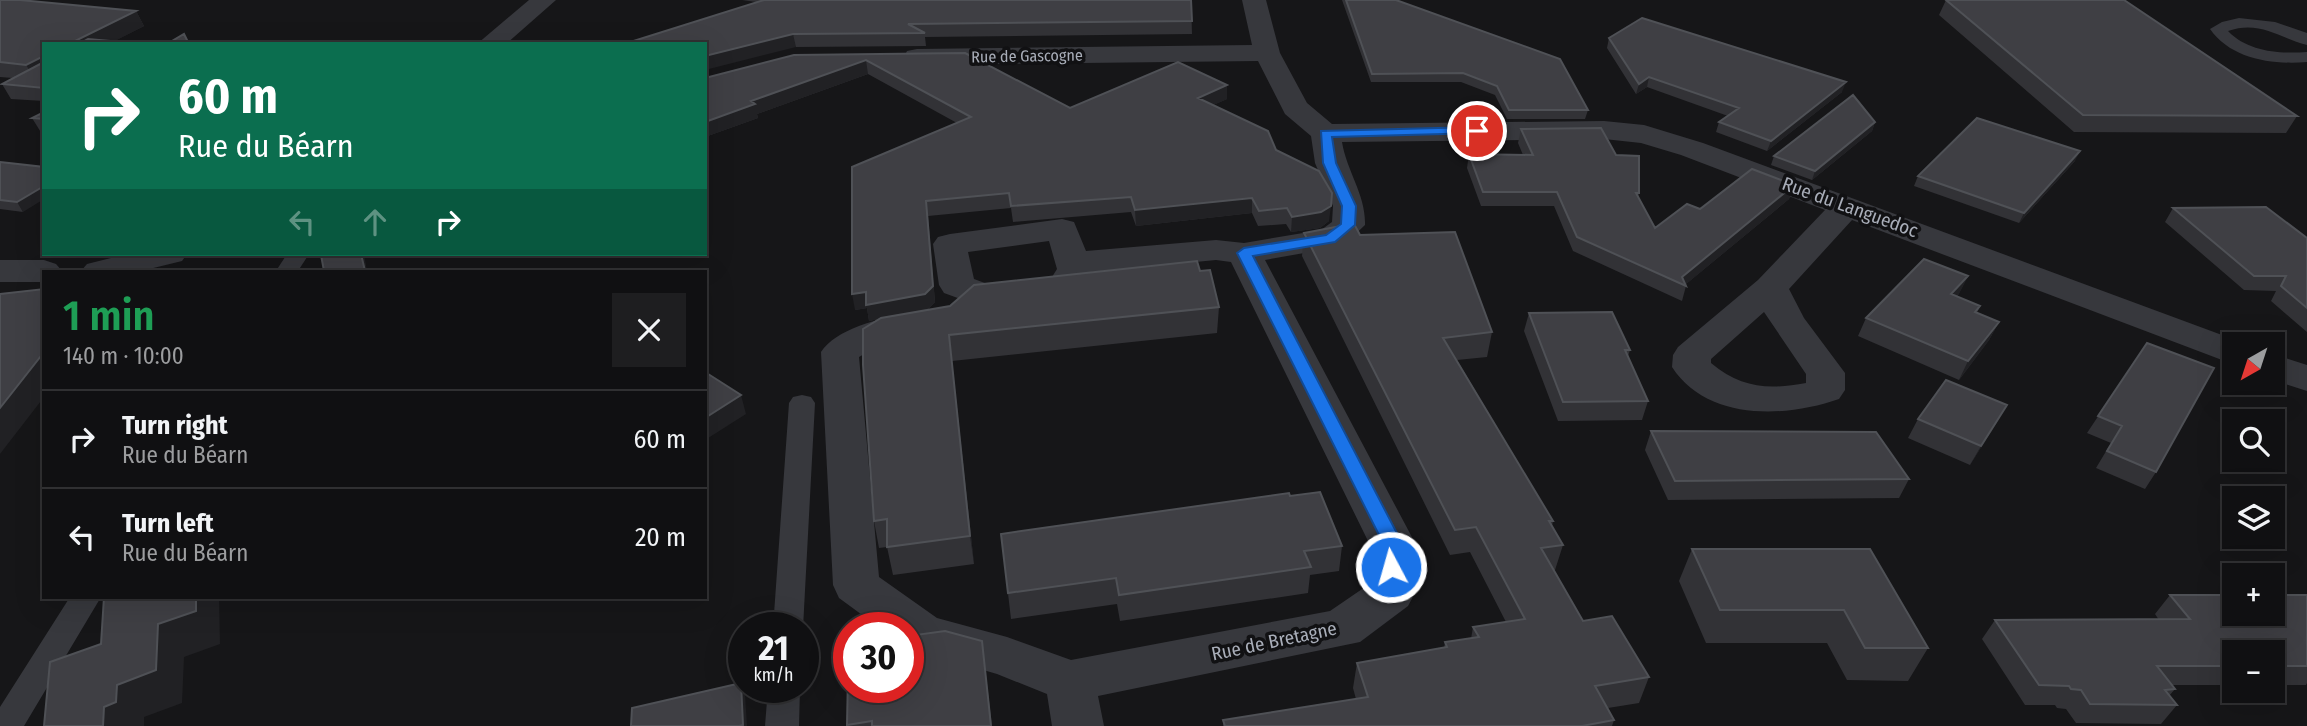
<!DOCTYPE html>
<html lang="en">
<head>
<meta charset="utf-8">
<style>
  :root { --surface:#101012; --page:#1e1e20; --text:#f1f3f6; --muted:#9c9d9f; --line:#303032 }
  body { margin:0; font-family:"Fira Sans Condensed",sans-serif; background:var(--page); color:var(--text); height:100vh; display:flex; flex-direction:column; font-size:26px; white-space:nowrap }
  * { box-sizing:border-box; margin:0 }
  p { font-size:23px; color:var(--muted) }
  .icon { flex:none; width:38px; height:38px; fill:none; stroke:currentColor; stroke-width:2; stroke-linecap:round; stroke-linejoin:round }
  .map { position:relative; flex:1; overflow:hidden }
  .panel { position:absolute; left:42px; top:270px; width:665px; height:329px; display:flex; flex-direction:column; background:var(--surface); border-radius:0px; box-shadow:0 7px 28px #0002,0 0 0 2px var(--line) }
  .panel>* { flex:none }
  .hud { position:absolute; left:42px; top:42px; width:665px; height:214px; border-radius:0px; box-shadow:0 7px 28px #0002,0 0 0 2px var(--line); background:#0b6e4f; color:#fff; overflow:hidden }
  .needle { width:46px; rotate:219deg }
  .tools { position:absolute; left:2222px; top:332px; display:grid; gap:14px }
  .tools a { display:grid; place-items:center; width:63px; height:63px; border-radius:0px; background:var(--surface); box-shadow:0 7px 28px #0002,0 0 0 2px var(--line); font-size:35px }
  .speed { position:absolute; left:728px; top:612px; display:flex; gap:14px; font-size:35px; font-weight:700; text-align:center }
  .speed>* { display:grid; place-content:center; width:91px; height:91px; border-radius:50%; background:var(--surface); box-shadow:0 7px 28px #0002,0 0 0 2px var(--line); line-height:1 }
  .speed small { font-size:18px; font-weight:400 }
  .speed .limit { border:10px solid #d22; background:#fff; color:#111 }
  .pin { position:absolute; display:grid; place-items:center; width:60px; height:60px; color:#fff; margin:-30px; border:4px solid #fff; border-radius:50%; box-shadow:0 2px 7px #0007 }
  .me { position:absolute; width:77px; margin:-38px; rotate:354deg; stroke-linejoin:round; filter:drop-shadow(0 0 5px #0008) }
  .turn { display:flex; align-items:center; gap:24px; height:147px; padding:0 21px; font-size:32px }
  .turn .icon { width:91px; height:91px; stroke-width:2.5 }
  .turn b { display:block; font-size:49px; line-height:60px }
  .lanes { display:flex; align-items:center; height:66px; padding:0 21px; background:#0003; justify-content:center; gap:35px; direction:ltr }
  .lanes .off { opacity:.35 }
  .round { display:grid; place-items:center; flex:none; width:74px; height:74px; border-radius:0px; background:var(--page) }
  .overview { display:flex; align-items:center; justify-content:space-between; height:119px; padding:0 21px }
  h1 { font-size:42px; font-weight:600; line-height:52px; color:#1e9e55 }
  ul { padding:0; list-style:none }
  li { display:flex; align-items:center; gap:21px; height:98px; padding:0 21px; border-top:2px solid var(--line) }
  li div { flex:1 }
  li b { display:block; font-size:26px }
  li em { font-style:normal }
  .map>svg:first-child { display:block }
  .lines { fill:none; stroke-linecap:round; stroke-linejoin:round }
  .lane { fill:#37383d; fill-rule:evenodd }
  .street { fill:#37383d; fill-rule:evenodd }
  .wall { fill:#323236 }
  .shaded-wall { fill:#212124 }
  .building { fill:#3f3f44; stroke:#4f5156; stroke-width:2 }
  .route { fill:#1a73e8; stroke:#114b97; stroke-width:2 }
  .labels { text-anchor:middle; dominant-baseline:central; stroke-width:7; stroke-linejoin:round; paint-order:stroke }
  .far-street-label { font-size:16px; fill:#a8adb8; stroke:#111113 }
  .street-label { font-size:19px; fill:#a8adb8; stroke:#111113 }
</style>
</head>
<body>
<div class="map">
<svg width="2307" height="726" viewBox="0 0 2307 726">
  <rect width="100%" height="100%" fill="#161618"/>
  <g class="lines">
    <path class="lane" d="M2239,18L2275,22L2307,33V45C2279,38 2260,20 2228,31C2248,52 2280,54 2307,52V62C2272,65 2231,59 2210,29L2222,22Z
      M287,254H309L298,271H276Z
      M802,395L811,397L815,403L803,628H773L789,403L793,397Z
      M70,597H101L24,726H0V707Z
      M768,688H800L799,726H765Z"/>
    <path class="street" d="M529,0H556L506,44H477Z
      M1242,0H1266L1280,53L1307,103L1332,124L1604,121L1644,125L1703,143L2249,345H2235V364L2222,360L1852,220L1789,289L1804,318L1845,373V390L1839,399C1785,418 1707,421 1672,367L1673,355L1678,347L1758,280L1825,210L1681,155L1641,143L1604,139L1342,142C1347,172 1366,195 1365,225L1343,246L1265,260L1414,541L1415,593L1408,606L1360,642L1098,696L1104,726H1052L1047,694L997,674L908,648V628H880L839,598L833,585L821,352C838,326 897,311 926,318L932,326L926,334L885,342L859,357L879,577L937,618L1007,637L1071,660L1330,611L1368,585V541L1231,262L1216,260L1091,272L1076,294L990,308L977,305L944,293L939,285L933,244L938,237L950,234L1062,219L1074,222L1086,251L1216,240L1244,243L1321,230L1332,222L1333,206L1315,163L1311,136L1285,114L1258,61L917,65L907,63L904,57L907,51L917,49L1252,45ZM1049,241L1057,269L1052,277L993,286L974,279L968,252ZM1764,312L1806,374V383C1768,390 1741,388 1711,363V359Z
      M127,254H187L182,261L141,271H81L87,264Z
      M0,260H44L56,264L62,271H44V282H0Z
      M2273,354L2307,365V391L2273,380Z"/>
  </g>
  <path class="wall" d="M0,0L136,11L144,26L114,41L44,44V101L11,99L2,84L13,78L0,77Z
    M742,0H1191L1192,34L925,37L926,46L796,47L756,2Z
    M1342,0H1396L1588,110L1585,119H1507L1495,95L1461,82H1371Z
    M1946,0L2297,116L2286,133L2074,132L1939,15Z
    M1609,38L1842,92L1767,151L1716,132L1719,122L1728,116L1647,87L1636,94L1607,48Z
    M965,53L1070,108L1227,99L1213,105L1276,150L1329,221L1320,228L1291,232L1286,224L1258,226L1252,213L1136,226L1131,212L1013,222L1011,208L928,216L935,302L927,310L869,321L867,308L855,310L957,123L868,74L757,114L758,118L705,137V78L794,55Z
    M44,112V134H42L32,118Z
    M1875,122L1872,131L1812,180L1771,165L1774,156Z
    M1521,129L1616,155L1639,193L1638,197L1655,228L1700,209L1794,185L1789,199L1686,284V286L1682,301L1573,251L1554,206H1481L1467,168L1469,154L1523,155L1518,143Z
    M2075,161L2019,223L1914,186L1918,176Z
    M0,162L23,212L0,209Z
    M2173,208L2307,238V332L2271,301L2276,291L2244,290L2165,222Z
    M1304,233L1360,235L1492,332L1487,357L1457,360L1553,521L1552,526L1563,545L1555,570H1554L1583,621L1649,677L1639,703L1608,708L1614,720L1612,726H1223V720L1356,699L1353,688L1357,663L1444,648L1445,642L1471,639L1473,627L1506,622L1470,552L1450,555L1302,256Z
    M1200,271L1219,307L1217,333L952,361L974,564L893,575L887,547L879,548L874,521L863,329Z
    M1968,276L1957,297L1980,306L1977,313L1999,322L1989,340L1959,380L1858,336L1866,318Z
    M1529,313L1630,350L1628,356L1648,401L1642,420L1558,421L1524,331Z
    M2147,343L2156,472L2145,489L2096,468L2111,443L2087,433Z
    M2007,405L1970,465L1908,438L1918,419Z
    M1651,431L1909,479L1899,498L1668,500L1645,450Z
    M1290,496L1342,546L1339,571L1310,575L1308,593L1120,621L1117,604L1011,619L1001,534Z
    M1692,549H1870L1928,648L1908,681L1847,680L1827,643H1706L1679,581Z
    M2170,595H2307V683L2306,685H2273V653H2235V685H2172L2175,689L2169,696L2177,705L2161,724L2076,723L2066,709L2057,708L2055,705H2025L1982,639L1995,620H2159L2155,614Z
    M982,641L992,726H847L848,675L849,688Z"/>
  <path class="shaded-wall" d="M136,11L144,26L109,44H69Z
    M793,34L796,47L705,70V56Z
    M44,56V76L36,80L26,65Z
    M866,60L868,74L757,114L758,118L705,137V122L751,101Z
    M1649,77L1647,87L1636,94L1639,84Z
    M1846,82L1842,92L1767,151L1771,141Z
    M1227,85V99L1198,112V98Z
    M1875,122L1872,131L1812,180L1815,171Z
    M2080,151L2075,161L2019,223L2024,213Z
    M1794,185L1789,199L1685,285L1682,277Z
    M44,186V199L23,212L17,202Z
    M1252,198V213L1136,226L1135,210Z
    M926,201L935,302L927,310L869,321L867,308L855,310L852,294Z
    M1331,206L1329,221L1320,228L1291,232L1292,217Z
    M361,254H364L367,271H365Z
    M1968,276L1959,294L1942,313L1951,294Z
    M1999,322L1989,340L1959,380L1968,361Z
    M949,335L952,361L974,564L970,536Z
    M41,356L44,360V397L0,454V408Z
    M741,395L746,414L705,440V418Z
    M2007,405L1996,424L1970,465L1981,446Z
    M196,597H219L220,644L184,657L182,703L144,717V726H103L104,707L117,685L158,624Z
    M741,683L745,694L747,726H739Z"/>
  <path class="building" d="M0,0H20L136,11L69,44H44V56L26,65L0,62Z
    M764,0H1191L1192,21L908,24L925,33L793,34L705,56V44H624Z
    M1346,0H1396L1560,59L1588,110H1509L1497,86L1463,73L1372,74Z
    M1946,0H2124L2297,116L2083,115Z
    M1642,18L1846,82L1771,141L1719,122L1739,108L1649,77L1639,84L1609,38Z
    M184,34L189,44H167Z
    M88,39L144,44H79Z
    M965,53L1070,108L1178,62L1227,85L1198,98L1268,131L1276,150L1319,171L1332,193L1331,206L1321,212L1292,217L1287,208L1259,211L1252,198L1135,210L1131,197L1011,206L1009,193L926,201L933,286L925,294L866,305V292L852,294V167L971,117L866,60L751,101L755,104L705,122V78L794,55Z
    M44,62V88L2,84Z
    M1853,95L1875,122L1815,171L1774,156Z
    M44,112V119L32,118Z
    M1977,118L2080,151L2024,213L1918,176Z
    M1601,128L1616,155L1639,156V193H1636L1655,228L1687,204L1700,209L1752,169L1794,185L1682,277L1686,286L1577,237L1557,192H1483L1469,154L1533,155L1521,129Z
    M0,162L44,167V186L17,202L0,200Z
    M2266,207L2307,238V308L2281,286L2286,276H2254L2173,208Z
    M1352,220L1360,235L1455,232L1492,332L1443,338L1553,521H1549L1563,545L1541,548L1583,621L1612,616L1649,677L1595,686L1614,720L1582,726H1225L1223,720L1368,697L1357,663L1447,647L1445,642L1479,637L1473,627L1525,619L1476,527L1455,530L1304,233L1346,225Z
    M325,254H361L365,271H324L321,255Z
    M1924,259L1968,276L1951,294L1980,306L1975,312L1999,322L1968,361L1866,318Z
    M1197,261L1200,271L1210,270L1219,307L949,335L970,536L887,547V519L874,521L863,365V329L881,318L950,306L974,285Z
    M44,289V356H41L0,408V294Z
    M1612,312L1630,350H1625L1648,401L1563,402L1529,313Z
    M2147,343L2214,368L2156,472L2107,451L2122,426L2098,416Z
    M705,372L741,395L705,418Z
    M1946,380L2007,405L1981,446L1918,419Z
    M1651,431L1876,432L1909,479L1675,481Z
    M1320,492L1342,546L1304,551L1311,567L1119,595L1116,578L1008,593L1001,534L1289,493L1290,496Z
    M1692,549H1870L1928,648H1865L1844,610H1720Z
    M2170,595H2235V614H2273V595H2307V666H2273V653H2235V666H2157L2175,689L2165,690L2177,705L2090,704L2081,690L2071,689L2069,686L2039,685L1995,620L2190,619Z
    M104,597H196V611L158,624L156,670L117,685L116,702L104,707L103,726H44L50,662L101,644Z
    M945,631L982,641L991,726H872V721L847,725L848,675H849V688H908V636Z
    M741,683L743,725L739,726H631L632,708Z"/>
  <path class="route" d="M1477,127L1483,131L1481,133L1332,137L1336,163L1356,206L1355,225L1335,242L1253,256L1401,541V567L1398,572L1391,574L1384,572L1382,567V541L1237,253L1244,248L1326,235L1341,224L1342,206L1323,163L1321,131Z"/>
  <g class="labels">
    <g class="far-street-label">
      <text transform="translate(1027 56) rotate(-1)">Rue de Gascogne</text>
    </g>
    <g class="street-label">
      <text transform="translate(1850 207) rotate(20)">Rue du Languedoc</text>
      <text transform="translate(1274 641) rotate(-12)">Rue de Bretagne</text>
    </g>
  </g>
</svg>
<div class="tools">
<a><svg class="needle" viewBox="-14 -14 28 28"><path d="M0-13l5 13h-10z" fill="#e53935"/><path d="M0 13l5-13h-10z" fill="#9c9d9f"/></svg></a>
<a><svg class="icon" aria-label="search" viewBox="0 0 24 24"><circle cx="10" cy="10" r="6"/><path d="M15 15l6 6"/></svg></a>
<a><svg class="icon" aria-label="layers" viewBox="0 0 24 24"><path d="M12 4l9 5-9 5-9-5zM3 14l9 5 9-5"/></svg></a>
<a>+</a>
<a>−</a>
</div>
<div class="speed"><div>21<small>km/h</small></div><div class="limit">30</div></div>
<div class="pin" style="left:1477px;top:131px;background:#d93025"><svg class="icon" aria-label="arrive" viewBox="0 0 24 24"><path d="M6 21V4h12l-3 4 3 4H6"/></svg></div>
<svg class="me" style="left:1391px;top:567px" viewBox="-20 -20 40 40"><circle r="17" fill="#1a73e8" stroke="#fff" stroke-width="3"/><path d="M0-11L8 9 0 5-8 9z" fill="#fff"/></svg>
<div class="hud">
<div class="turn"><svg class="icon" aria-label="right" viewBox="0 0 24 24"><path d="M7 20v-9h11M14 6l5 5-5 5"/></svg><div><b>60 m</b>Rue du Béarn</div></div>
<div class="lanes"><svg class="icon off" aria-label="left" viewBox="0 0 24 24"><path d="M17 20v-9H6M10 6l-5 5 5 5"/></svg><svg class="icon off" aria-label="ahead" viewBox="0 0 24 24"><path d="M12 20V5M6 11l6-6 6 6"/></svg><svg class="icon" aria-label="right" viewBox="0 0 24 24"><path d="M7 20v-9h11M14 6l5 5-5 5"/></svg></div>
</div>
<section class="panel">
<div class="overview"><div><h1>1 min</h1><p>140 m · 10:00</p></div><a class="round"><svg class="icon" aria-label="close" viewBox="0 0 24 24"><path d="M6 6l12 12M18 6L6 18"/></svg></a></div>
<ul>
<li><svg class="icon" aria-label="right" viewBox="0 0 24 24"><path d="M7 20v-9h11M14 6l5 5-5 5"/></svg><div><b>Turn right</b><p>Rue du Béarn</p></div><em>60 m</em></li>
<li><svg class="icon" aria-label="left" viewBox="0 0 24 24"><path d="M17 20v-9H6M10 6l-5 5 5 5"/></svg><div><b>Turn left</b><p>Rue du Béarn</p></div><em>20 m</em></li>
</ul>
</section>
</div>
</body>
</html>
